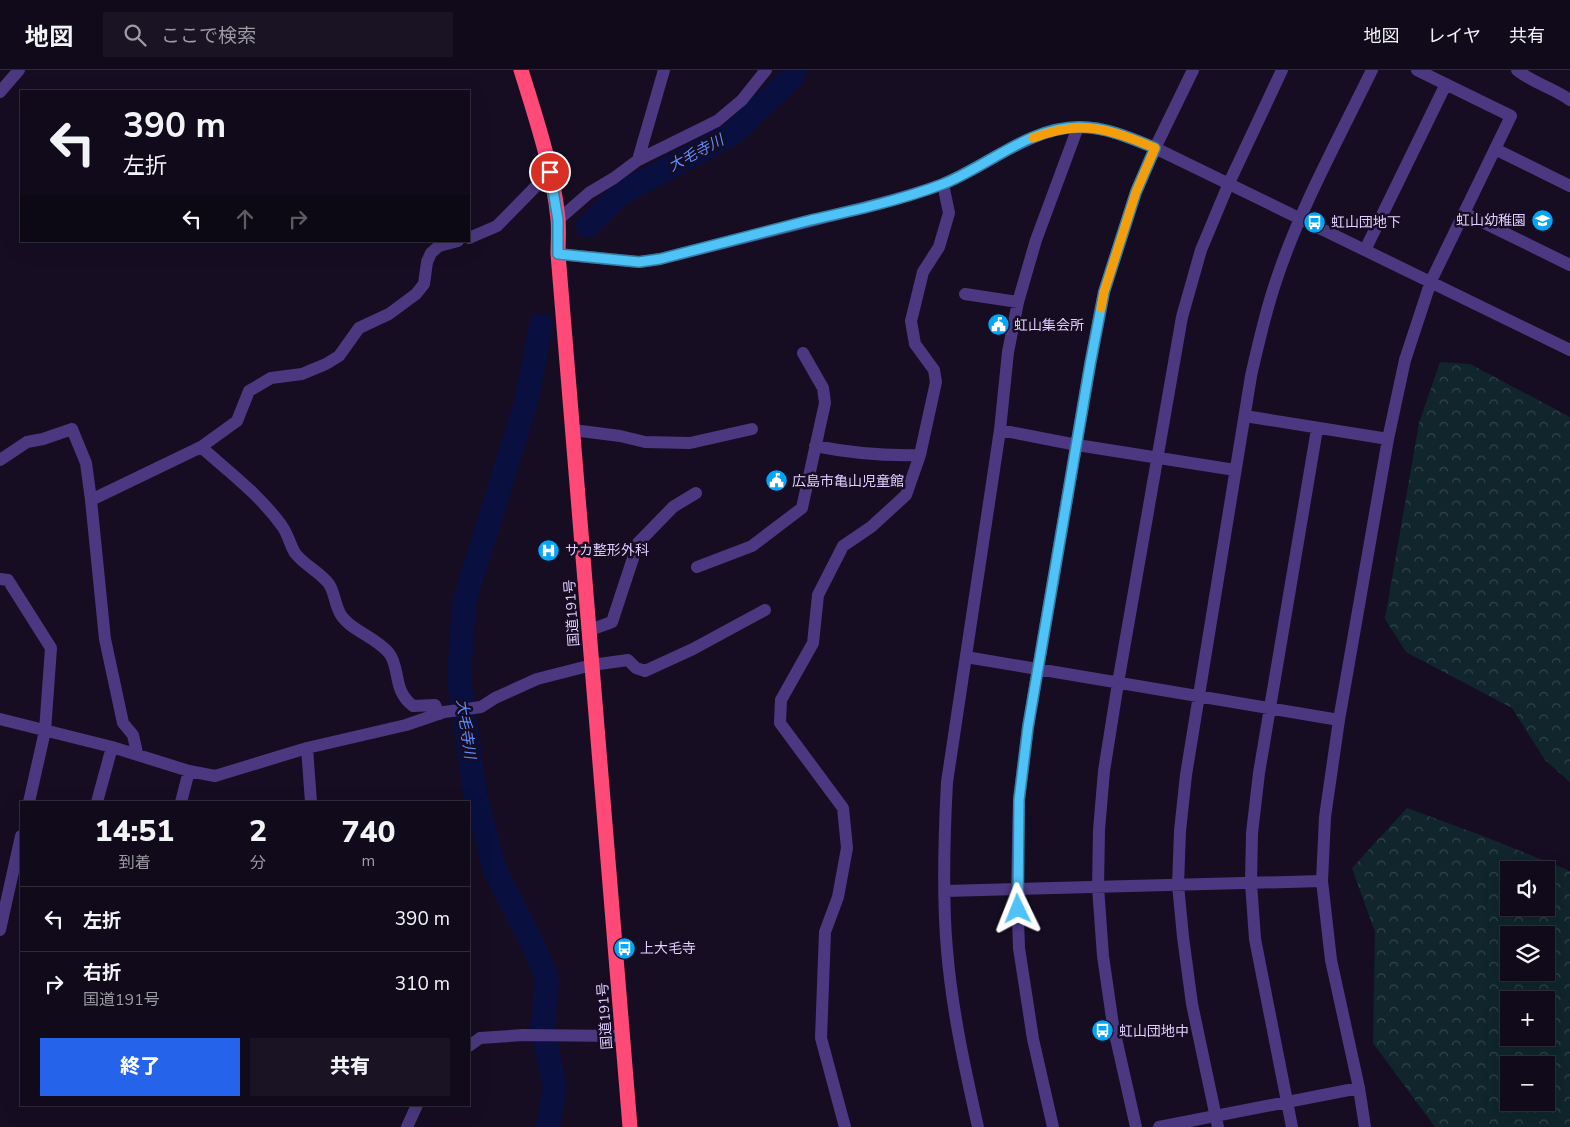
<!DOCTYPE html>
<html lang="ja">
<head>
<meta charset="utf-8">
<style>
  :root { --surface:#100a1a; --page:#191323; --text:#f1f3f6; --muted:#9c9aa2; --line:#302b39; --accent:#2563eb }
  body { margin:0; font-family:"Nunito Sans","Noto Sans JP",sans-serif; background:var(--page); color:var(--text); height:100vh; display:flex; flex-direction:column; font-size:19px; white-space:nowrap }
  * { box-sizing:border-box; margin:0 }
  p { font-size:16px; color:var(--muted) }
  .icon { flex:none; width:28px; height:28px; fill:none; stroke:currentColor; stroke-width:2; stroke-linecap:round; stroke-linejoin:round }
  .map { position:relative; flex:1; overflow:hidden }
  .panel { position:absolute; left:20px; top:731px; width:450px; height:305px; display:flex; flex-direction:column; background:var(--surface); border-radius:0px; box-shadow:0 5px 20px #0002,0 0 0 1px var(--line) }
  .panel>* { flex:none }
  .banner { position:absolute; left:20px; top:20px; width:450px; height:152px; border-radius:0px; box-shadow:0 5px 20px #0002,0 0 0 1px var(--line); background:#100a1a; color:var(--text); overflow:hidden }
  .tools { position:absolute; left:1500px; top:791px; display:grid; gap:10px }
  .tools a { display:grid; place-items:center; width:55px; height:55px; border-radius:0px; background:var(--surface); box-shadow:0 5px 20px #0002,0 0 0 1px var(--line); font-size:25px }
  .pin { position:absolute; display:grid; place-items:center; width:42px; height:42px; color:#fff; margin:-21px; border:2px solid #fff; border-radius:50%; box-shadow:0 1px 5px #0007 }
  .me { position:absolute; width:55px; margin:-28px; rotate:358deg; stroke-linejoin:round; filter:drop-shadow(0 0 4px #0008) }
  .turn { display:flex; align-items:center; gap:18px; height:105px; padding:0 20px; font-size:22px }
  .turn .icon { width:65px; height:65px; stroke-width:2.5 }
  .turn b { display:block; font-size:35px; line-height:42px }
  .lanes { display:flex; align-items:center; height:48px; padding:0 20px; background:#0003; justify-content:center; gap:25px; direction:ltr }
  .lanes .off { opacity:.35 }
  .eta { display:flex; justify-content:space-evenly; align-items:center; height:85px; text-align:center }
  .eta b { font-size:30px; font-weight:800; line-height:35px }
  .primary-button { display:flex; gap:10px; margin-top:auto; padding:10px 20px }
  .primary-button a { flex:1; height:58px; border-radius:0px; background:var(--accent); color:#fff; font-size:20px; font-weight:800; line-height:58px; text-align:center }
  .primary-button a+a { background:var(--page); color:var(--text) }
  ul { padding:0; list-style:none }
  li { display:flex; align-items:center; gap:15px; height:65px; padding:0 20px; border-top:1px solid var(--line) }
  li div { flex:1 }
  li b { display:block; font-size:19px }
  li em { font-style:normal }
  header { display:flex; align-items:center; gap:30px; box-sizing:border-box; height:70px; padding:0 25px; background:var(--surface); border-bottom:1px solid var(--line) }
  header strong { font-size:24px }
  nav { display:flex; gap:28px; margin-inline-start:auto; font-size:18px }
  .search { width:350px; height:45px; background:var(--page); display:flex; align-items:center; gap:12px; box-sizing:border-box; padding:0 18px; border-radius:0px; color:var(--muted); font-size:19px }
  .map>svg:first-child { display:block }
  .forest { fill:url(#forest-crowns); fill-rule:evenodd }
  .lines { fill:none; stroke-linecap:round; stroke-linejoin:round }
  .river { stroke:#09103f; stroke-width:24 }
  .minor { stroke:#4c3881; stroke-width:12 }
  .highway { stroke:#ff4976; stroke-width:15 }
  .route-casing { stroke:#337fa1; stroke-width:12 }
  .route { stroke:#4fc3f7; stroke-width:9 }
  .slow { stroke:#f59e0b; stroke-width:9 }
  .labels { text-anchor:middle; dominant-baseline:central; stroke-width:5; stroke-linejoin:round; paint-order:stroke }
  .poi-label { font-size:14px; fill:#dfceff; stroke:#160d22; text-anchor:start }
  .street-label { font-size:14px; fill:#dfceff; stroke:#160d22 }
  .water-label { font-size:15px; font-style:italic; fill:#5c8eff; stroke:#160d22 }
</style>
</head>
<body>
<header>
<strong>地図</strong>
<div class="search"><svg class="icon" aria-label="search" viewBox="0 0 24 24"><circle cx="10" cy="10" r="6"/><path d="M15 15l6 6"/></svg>ここで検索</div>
<nav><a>地図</a><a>レイヤ</a><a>共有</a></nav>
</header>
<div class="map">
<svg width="1570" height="1057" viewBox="0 0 1570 1057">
  <defs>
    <pattern id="forest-crowns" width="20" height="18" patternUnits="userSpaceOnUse" patternTransform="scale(1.25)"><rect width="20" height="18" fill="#10262c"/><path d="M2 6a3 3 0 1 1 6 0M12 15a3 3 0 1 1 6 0" fill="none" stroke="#32444c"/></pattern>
  </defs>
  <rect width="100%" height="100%" fill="#160d22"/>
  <path class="forest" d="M1440,292L1470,294L1570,347V712L1545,690L1512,638L1406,582L1385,549L1419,353Z
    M1407,738L1483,766L1570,801V1057H1435L1373,973L1375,862L1352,798ZM1509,800H1546V838H1509ZM1509,865H1546V902H1509ZM1509,930H1546V968H1509ZM1509,995H1546V1032H1509Z"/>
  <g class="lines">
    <path class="river" d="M588,156L620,124L732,64L792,7L795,0
      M541,255L525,336L464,532L459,610L476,729L496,803L529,866L545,902L547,912L542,955L555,1017L548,1057"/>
    <path class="minor" d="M1517,0C1533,13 1553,18 1570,30
      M0,22L19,0
      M1495,79L1570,116
      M638,90L717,51L742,30L766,0
      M1464,143L1570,195
      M558,150L589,123L614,108L638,90L664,0
      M469,168L497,156L550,102
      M1365,180L1446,14
      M558,184L639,192L660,189C713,176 766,162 819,149C861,138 903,129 943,114C988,96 1029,58 1079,57C1106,57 1131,68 1155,78L1570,280
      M965,224L1018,232
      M1245,346L1388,369
      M573,360L620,366L645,372L690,373L752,359
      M1000,360L1077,375L1235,400
      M815,376C850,383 884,386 920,385
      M201,377C229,402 260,425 282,456C288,464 290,475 295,483C304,495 320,502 329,514C335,523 335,536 341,545C350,560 376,567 389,583C401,599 392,620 413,636L435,635L439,644
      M0,390L27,372L43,369L72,359L86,393L91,430L105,569L123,653L133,665L137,683
      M91,430L201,377L237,351L249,321L271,308L302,304L326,294L339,286L359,258L389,244L416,224L424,214L427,192L431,183L439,176L458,171
      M697,497L752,476L802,438L825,333L823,318L803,283
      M0,509L8,510L51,578L45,661L29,732
      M590,560L612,552L638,473L673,437L696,423
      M966,587L1339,650
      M0,649L112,677L189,701L215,706L307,678L406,655L444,642L481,637L495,628L537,609L592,595L628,590L636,598L645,601L693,579L765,540
      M307,678L311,732
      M97,732L112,677
      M181,732L189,701
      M945,821L1322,811
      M0,860L21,766
      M469,976L480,968L523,965L622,966
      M407,1057L417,1035
      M845,1057L821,968L825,862L838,827L847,778L843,738L780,653L781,630L813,573L818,525L843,476L871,457L906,425L920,385L936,312L934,300L915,274L911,251L923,202L939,177L949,143L943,114
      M978,1057C965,999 952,940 947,880C942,825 944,768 947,712L1000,360L1008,282L1018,232L1036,170L1078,57
      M1053,1057L1033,969L1019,878L1017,819L1019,729L1028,657L1090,295L1104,222L1136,122L1155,78L1193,0
      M1136,1057L1113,955L1103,886L1098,817L1099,760L1104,701L1118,613L1182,247L1201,180L1229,113L1282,0
      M1159,1057L1359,1018
      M1218,1057L1192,934L1183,867L1178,815L1180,761L1186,705L1251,306C1258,275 1265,244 1275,214C1299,140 1338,70 1372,0
      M1292,1057L1255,869L1251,813L1252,763L1259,703L1317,359
      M1365,1057L1359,1018L1331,890L1322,811L1325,747L1339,650L1388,369L1405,290L1431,211L1511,46L1417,0"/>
    <path class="highway" d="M521,0C536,48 553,99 558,149C559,161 558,173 558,184L630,1057"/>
  </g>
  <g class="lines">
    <defs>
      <path id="route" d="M550,102L558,150V184L639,192L660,189C711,176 761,163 811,150C856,140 901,130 943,114C988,96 1029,57 1079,57C1106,57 1131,68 1155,78L1136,122L1104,222L1090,295L1028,657L1019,730L1018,839"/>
    </defs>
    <use href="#route" class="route-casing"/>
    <use href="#route" class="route"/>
    <path class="slow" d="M1033,68C1081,49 1110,59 1155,78L1136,122L1104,222L1101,238"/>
  </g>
  <defs>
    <symbol id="school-disc" viewBox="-11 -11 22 22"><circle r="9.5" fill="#00a6f9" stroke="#160d22"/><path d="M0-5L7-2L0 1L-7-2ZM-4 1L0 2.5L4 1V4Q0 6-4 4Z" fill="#fff"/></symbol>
    <symbol id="bus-disc" viewBox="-11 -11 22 22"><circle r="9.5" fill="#00a6f9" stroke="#160d22"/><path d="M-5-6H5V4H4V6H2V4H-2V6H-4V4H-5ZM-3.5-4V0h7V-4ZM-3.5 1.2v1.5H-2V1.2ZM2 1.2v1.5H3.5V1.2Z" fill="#fff"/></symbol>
    <symbol id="civic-disc" viewBox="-11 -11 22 22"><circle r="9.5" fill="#00a6f9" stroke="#160d22"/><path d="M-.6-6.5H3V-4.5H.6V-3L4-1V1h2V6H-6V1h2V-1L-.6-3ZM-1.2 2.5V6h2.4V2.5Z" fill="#fff"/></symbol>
    <symbol id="hospital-disc" viewBox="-11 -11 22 22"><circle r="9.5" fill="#00a6f9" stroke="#160d22"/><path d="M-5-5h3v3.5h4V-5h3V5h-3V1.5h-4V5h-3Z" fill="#fff"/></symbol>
  </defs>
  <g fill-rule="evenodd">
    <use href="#school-disc" x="1530" y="138" width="25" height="25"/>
    <use href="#bus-disc" x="1302" y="140" width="25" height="25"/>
    <use href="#civic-disc" x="986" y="242" width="25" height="25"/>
    <use href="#civic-disc" x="764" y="398" width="25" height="25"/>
    <use href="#hospital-disc" x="536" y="468" width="25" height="25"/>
    <use href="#bus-disc" x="612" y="866" width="25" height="25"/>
    <use href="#bus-disc" x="1090" y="948" width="25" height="25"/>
  </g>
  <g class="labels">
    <g class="poi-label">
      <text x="1526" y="150" text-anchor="end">虹山幼稚園</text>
      <text x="1331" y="152">虹山団地下</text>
      <text x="1014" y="255">虹山集会所</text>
      <text x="792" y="411">広島市亀山児童館</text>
      <text x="565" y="480">サカ整形外科</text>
      <text x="640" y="878">上大毛寺</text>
      <text x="1119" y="961">虹山団地中</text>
    </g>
    <g class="street-label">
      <text transform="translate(572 543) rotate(-94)">国道191号</text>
      <text transform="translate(605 946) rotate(-94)">国道191号</text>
    </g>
    <g class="water-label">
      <text transform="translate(696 83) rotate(-28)">大毛寺川</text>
      <text transform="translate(466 659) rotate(82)">大毛寺川</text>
    </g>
  </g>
</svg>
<div class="tools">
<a><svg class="icon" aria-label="sound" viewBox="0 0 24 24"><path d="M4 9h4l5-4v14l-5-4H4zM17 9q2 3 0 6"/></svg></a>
<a><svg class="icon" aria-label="layers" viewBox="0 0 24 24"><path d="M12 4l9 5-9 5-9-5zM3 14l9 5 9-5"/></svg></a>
<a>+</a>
<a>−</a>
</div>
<div class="pin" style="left:550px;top:102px;background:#d93025"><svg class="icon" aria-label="arrive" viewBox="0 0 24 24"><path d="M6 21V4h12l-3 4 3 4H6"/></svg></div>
<svg class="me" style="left:1018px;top:839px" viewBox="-20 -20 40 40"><path d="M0-17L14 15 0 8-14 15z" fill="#4fc3f7" stroke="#fff" stroke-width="4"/></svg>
<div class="banner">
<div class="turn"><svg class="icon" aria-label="left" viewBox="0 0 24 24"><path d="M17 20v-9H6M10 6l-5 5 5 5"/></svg><div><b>390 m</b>左折</div></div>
<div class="lanes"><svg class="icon" aria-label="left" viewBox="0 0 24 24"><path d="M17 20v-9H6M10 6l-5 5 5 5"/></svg><svg class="icon off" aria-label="ahead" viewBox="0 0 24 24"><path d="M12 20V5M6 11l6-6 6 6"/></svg><svg class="icon off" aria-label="right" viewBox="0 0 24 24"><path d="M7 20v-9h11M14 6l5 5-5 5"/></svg></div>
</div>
<section class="panel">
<div class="eta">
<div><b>14:51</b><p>到着</p></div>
<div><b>2</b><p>分</p></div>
<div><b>740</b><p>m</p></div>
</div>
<ul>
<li><svg class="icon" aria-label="left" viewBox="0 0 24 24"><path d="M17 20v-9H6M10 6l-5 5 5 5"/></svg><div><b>左折</b></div><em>390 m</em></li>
<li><svg class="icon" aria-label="right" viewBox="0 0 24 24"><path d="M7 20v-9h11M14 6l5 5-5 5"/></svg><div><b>右折</b><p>国道191号</p></div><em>310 m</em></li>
</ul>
<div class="primary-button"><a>終了</a><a>共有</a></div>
</section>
</div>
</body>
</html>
